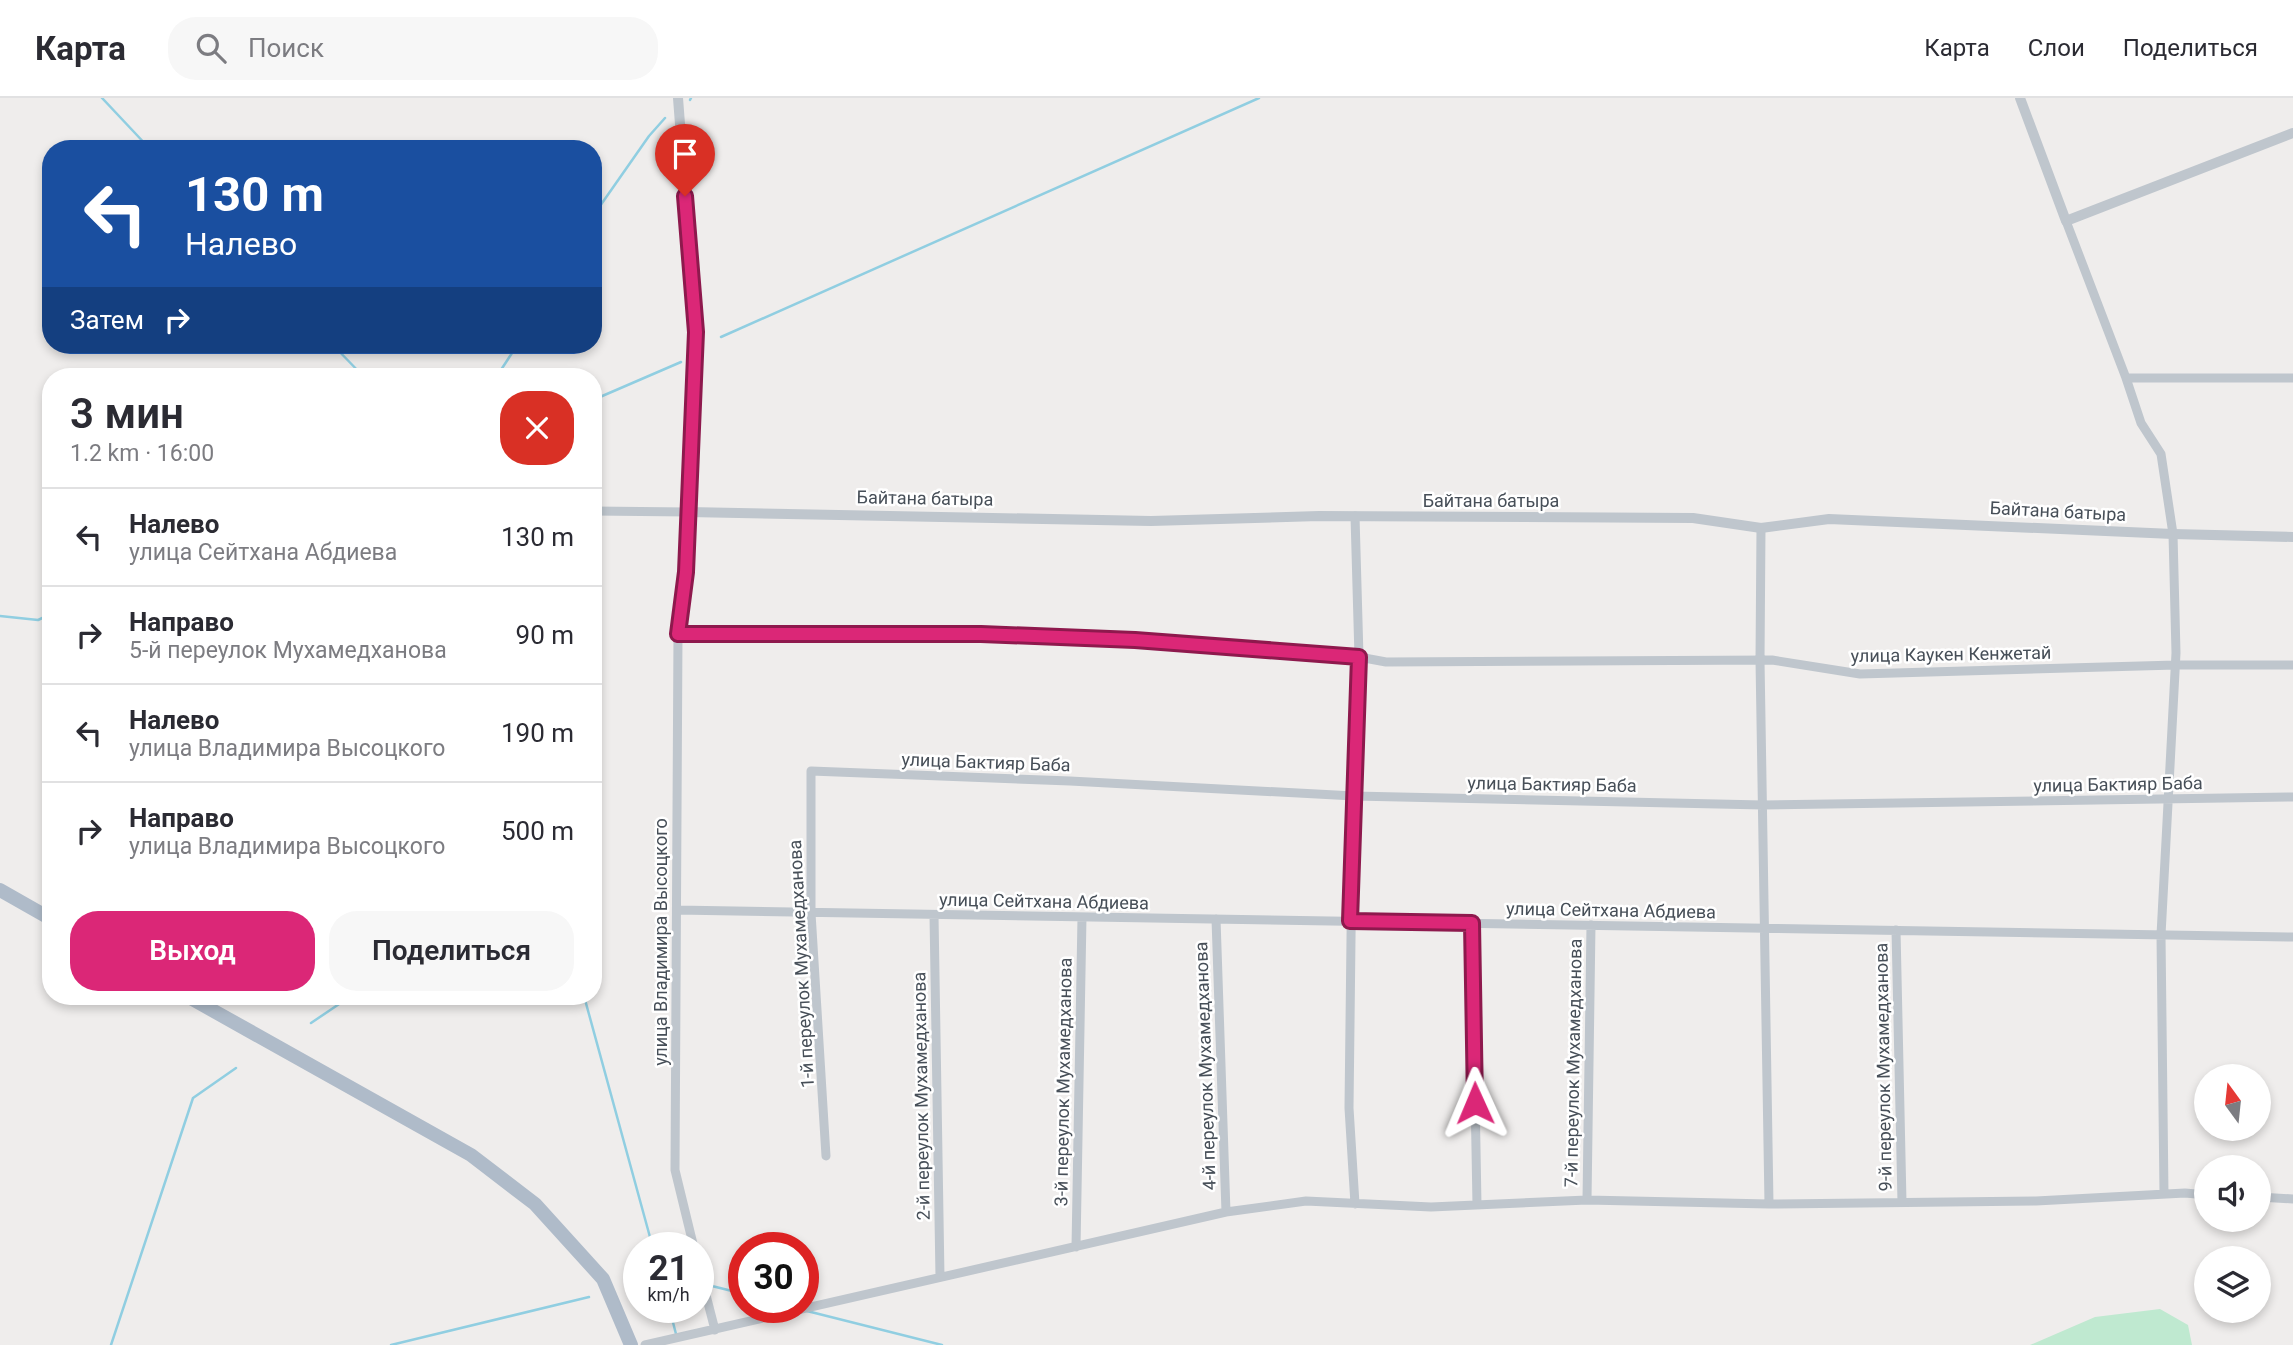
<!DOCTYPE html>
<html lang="ru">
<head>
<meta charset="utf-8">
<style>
  :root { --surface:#fff; --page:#f7f7f7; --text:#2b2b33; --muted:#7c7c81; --line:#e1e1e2; --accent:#db2777 }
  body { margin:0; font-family:Roboto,sans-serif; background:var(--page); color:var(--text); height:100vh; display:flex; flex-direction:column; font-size:26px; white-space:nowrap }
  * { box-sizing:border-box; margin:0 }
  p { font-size:23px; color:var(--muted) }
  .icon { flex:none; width:38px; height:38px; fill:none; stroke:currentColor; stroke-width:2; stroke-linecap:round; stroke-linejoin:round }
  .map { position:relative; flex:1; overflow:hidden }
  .details { position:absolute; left:42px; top:270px; width:560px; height:637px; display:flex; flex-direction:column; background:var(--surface); border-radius:28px; box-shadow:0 4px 10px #0003 }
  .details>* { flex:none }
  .top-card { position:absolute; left:42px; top:42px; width:560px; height:214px; border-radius:28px; box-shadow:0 4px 10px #0003; background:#1a4fa0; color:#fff; overflow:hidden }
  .needle { width:46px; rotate:345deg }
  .fabs { position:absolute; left:2194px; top:966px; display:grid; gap:14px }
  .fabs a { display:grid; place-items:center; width:77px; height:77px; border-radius:50%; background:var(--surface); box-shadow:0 4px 10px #0003; font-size:35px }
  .speed { position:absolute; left:623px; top:1134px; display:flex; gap:14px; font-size:35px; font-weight:700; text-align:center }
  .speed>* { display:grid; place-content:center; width:91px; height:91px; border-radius:50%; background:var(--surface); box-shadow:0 4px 10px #0003; line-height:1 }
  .speed small { font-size:18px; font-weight:400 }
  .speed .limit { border:10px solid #d22; background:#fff; color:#111 }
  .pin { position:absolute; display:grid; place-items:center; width:60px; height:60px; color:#fff; margin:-72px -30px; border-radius:50% 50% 50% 0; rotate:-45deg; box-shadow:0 0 7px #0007 }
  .pin .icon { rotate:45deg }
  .me { position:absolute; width:77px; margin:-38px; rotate:359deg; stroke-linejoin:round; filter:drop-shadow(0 0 5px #0008) }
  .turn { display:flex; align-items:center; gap:24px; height:147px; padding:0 28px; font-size:32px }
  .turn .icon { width:91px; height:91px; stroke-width:2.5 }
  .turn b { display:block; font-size:49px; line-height:60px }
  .then { display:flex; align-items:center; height:66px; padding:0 28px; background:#0003; gap:14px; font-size:26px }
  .round { display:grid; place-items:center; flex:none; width:74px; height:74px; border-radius:28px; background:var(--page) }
  .headline { display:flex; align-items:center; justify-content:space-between; height:119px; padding:0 28px }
  h1 { font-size:42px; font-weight:600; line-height:52px }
  .primary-button { display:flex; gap:14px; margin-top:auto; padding:14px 28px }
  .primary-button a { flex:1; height:80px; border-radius:28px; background:var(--accent); color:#fff; font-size:28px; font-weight:600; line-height:80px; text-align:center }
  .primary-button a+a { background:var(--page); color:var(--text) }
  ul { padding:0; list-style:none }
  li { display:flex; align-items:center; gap:21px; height:98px; padding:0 28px; border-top:2px solid var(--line) }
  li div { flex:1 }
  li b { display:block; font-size:26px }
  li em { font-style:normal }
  header { display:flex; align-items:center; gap:42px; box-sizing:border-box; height:98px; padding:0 35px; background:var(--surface); border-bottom:2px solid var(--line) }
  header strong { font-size:33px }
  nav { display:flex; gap:38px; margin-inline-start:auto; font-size:24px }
  .search { width:490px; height:63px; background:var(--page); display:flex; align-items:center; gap:18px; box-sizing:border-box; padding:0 24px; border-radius:28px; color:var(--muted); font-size:26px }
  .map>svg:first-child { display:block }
  .green { fill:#bfe9d0 }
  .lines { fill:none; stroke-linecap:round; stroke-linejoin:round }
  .stream { stroke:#90cee1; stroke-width:2.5 }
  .minor { stroke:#bfc6cd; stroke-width:9 }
  .tertiary { stroke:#bfc6cd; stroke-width:10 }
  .primary { stroke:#afbbc9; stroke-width:14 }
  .route-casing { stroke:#8e194d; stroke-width:18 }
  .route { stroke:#db2777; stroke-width:12 }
  .labels { text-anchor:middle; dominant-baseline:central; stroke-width:5; stroke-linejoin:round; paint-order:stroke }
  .street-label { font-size:18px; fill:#474f58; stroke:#fff }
</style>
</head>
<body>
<header>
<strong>Карта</strong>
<div class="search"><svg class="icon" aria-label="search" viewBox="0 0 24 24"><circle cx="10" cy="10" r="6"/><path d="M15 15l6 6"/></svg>Поиск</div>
<nav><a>Карта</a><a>Слои</a><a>Поделиться</a></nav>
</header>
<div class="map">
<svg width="2293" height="1247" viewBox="0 0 2293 1247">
  <rect width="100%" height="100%" fill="#efedec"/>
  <path class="green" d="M2160,1211L2188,1227L2192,1247H2030L2095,1219Z"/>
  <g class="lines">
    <path class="stream" d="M102,0L150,51
      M690,2L691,0
      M593,118L649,38L665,20
      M721,239L1259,0
      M333,247L363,278
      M497,278L514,252L521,247
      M593,302L681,264
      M0,518L38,522L51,516
      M584,898L653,1150
      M311,925L351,898
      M712,1188L744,1196
      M669,1209L676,1236
      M807,1213L942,1247
      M111,1247L193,1000L236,970
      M391,1247L589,1199"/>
    <path class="minor" d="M2066,123L2126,280H2293
      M2126,280L2141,325L2161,356L2173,436L2176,555L2161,837L2164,1096
      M593,413L688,414L686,474L678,536L675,1072L694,1150
      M1355,418L1359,559L1352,756L1349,1010L1355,1106
      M1761,430L1760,562L1769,1106
      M678,536H981L1135,542L1359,559L1386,564L1772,562L1860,576L2176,567H2293
      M677,812L2293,839
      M934,817L940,1179
      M1216,821L1226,1114
      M1472,826L1477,1107
      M1896,832L1902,1104
      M826,1058L811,815V673L1070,683L1354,698L1763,707L2293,699
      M2259,1099L2293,1101
      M1587,1102L1591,827
      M1076,1149L1082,819
      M698,1166L715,1232
      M645,1247L1226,1114L1306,1103L1431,1109L1587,1102L1769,1106L2036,1103L2185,1095L2207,1097"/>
    <path class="tertiary" d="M678,0L696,234L688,414L1151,423L1319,418L1693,420L1761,430L1829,421L2173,436L2293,439
      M2020,0L2066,123L2293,35"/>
    <path class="primary" d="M0,792L51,821
      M187,898L471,1057L535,1106L603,1181L631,1247"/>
  </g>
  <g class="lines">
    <defs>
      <path id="route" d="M685,98L696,234L686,474L678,536H981L1135,542L1359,559L1350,823L1472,825L1475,1005"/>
    </defs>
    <use href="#route" class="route-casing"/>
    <use href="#route" class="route"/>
  </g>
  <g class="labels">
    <g class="street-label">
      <text transform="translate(925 400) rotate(1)">Байтана батыра</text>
      <text x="1491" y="402">Байтана батыра</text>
      <text transform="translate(2058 413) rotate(3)">Байтана батыра</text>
      <text transform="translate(1951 556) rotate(-1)">улица Каукен Кенжетай</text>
      <text transform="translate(986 664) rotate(2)">улица Бактияр Баба</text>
      <text transform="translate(1552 686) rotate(1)">улица Бактияр Баба</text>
      <text transform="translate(2118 686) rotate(-1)">улица Бактияр Баба</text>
      <text transform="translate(1044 803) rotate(1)">улица Сейтхана Абдиева</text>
      <text transform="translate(1611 812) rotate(1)">улица Сейтхана Абдиева</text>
      <text transform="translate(660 844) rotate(-90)">улица Владимира Высоцкого</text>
      <text transform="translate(801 866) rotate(-93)">1-й переулок Мухамедханова</text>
      <text transform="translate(1573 965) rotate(-89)">7-й переулок Мухамедханова</text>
      <text transform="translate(1205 968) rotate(-92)">4-й переулок Мухамедханова</text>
      <text transform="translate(1883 969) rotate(-91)">9-й переулок Мухамедханова</text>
      <text transform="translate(1063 984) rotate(-89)">3-й переулок Мухамедханова</text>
      <text transform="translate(921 998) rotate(-91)">2-й переулок Мухамедханова</text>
    </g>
  </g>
</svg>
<div class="fabs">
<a><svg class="needle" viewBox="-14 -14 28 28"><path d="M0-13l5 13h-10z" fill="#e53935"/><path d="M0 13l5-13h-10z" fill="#7c7c81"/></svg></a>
<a><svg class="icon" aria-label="sound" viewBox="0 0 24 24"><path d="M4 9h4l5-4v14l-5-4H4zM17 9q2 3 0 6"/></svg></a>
<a><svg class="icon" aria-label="layers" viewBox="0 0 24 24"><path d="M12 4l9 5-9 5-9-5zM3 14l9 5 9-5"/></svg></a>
</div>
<div class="speed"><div>21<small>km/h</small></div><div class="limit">30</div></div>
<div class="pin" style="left:685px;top:98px;background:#d93025"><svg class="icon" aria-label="arrive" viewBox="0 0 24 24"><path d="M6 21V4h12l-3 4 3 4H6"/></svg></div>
<svg class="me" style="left:1475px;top:1005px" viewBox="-20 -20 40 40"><path d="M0-17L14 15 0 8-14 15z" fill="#db2777" stroke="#fff" stroke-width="4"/></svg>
<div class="top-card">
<div class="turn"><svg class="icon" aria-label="left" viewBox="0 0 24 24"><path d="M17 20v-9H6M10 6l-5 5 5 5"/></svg><div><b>130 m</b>Налево</div></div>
<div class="then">Затем<svg class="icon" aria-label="right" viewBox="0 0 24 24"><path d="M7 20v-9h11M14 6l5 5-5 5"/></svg></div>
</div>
<section class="details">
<div class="headline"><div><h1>3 мин</h1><p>1.2 km · 16:00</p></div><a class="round" style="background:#d93025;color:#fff"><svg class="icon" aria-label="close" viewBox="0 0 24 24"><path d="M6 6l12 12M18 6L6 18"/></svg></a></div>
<ul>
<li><svg class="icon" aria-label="left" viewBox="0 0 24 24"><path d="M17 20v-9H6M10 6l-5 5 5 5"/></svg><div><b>Налево</b><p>улица Сейтхана Абдиева</p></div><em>130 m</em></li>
<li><svg class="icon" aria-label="right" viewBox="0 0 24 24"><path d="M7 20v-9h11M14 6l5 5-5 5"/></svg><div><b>Направо</b><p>5-й переулок Мухамедханова</p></div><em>90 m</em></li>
<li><svg class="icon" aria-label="left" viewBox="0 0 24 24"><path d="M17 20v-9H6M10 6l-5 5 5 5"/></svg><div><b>Налево</b><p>улица Владимира Высоцкого</p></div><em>190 m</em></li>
<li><svg class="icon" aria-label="right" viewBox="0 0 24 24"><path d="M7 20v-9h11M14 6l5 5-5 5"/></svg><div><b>Направо</b><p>улица Владимира Высоцкого</p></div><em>500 m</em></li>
</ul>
<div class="primary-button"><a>Выход</a><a>Поделиться</a></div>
</section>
</div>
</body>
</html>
